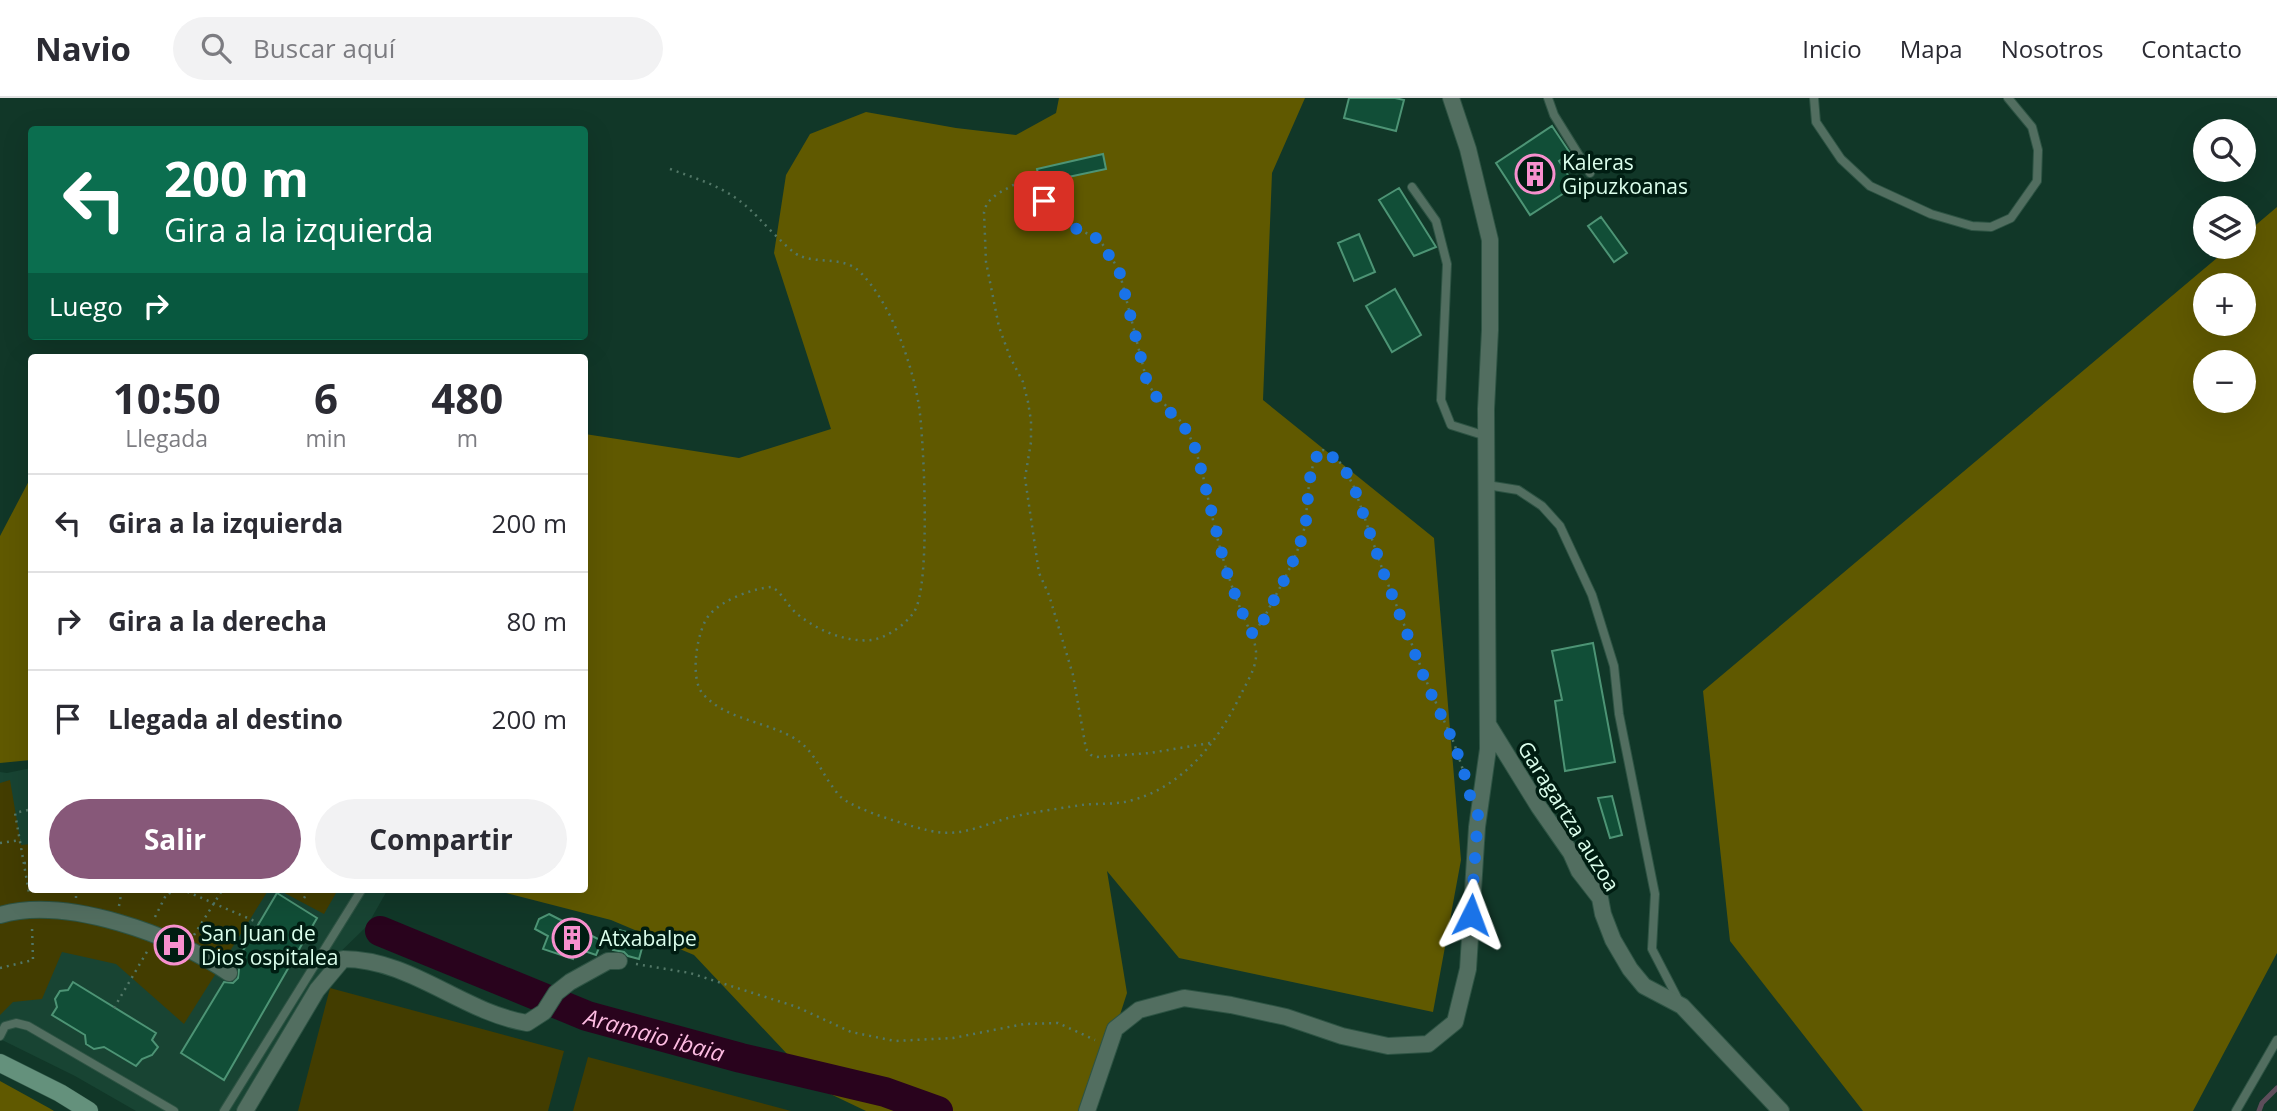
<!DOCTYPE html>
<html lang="es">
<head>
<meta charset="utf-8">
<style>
  :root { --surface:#fff; --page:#f2f2f3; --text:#2b2b33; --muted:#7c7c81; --line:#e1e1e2; --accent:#875879 }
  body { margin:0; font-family:"Open Sans",sans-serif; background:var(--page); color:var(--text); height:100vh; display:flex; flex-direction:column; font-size:26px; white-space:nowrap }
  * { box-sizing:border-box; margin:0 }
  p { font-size:23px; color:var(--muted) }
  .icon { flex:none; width:38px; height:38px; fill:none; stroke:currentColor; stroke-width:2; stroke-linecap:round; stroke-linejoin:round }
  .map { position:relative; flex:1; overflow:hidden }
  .sheet { position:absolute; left:28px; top:256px; width:560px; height:539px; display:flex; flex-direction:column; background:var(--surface); border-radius:7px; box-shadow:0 7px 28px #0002 }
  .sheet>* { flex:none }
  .guide { position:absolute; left:28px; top:28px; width:560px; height:214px; border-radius:7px; box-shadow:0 7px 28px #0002; background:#0b6e4f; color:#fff; overflow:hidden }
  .fabs { position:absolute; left:2193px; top:21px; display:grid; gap:14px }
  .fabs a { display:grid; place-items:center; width:63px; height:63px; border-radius:50%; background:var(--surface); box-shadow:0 7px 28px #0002; font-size:35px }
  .pin { position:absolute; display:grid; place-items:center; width:60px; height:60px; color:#fff; margin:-30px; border-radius:14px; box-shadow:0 4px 10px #0006 }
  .me { position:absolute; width:77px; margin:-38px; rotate:3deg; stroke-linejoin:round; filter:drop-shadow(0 0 5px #0008) }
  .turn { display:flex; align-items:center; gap:24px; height:147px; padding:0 21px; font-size:32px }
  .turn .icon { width:91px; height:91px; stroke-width:2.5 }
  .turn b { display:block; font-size:49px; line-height:60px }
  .then { display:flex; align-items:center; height:66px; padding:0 21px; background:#0003; gap:14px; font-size:26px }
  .eta { display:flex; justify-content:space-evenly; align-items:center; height:119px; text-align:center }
  .eta b { font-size:42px; font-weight:700; line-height:49px }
  .cta { display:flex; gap:14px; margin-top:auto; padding:14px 21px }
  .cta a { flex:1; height:80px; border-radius:42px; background:var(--accent); color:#fff; font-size:28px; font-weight:700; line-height:80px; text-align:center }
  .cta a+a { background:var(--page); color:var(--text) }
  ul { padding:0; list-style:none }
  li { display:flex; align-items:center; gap:21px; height:98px; padding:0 21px; border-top:2px solid var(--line) }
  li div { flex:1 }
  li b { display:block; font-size:26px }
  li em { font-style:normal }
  header { display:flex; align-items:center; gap:42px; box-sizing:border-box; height:98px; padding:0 35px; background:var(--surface); border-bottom:2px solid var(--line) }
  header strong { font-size:33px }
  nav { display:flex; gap:38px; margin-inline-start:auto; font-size:24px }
  .search { width:490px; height:63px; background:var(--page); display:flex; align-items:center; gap:18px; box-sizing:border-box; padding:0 24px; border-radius:38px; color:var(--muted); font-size:26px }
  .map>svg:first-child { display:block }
  .built { fill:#184433 }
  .green { fill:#433d00 }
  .forest { fill:#605900; fill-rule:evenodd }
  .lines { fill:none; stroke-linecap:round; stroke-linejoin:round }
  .stream { stroke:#5e4e5b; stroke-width:5 }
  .river { stroke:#29031d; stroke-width:30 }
  .building { fill:#114e37; stroke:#4d9475; stroke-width:2 }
  .lane-casing { stroke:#2d5343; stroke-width:10 }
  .street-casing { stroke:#2d5343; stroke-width:18 }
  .secondary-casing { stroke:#2d5343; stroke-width:19 }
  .path { stroke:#527767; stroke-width:2.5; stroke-dasharray:2 5; stroke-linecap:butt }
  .lane { stroke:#526e60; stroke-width:8 }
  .street { stroke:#526e60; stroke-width:16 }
  .secondary { stroke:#64917c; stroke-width:18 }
  .route { stroke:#1a73e8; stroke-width:12; stroke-dasharray:0 21.6 }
  .labels { text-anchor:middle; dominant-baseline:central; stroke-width:7; stroke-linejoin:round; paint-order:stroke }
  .poi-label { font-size:21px; fill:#dbfeec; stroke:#001d12; text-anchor:start }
  .street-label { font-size:21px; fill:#dbfeec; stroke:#001d12 }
  .water-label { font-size:23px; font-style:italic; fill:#fdbbe1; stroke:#001d12 }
</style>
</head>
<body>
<header>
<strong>Navio</strong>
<div class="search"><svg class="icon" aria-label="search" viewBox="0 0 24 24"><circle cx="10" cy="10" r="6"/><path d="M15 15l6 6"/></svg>Buscar aquí</div>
<nav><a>Inicio</a><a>Mapa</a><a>Nosotros</a><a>Contacto</a></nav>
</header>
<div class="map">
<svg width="2277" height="1013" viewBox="0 0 2277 1013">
  <rect width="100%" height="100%" fill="#113728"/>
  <path class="built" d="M31,670L32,791H388L367,828L327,867L241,1013H136L75,978L0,941V674L7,675Z"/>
  <path class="green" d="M10,682L21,747L31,746L32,791H269L184,926L116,866L62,854L42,901L13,904L0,917V685Z
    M277,791H329L336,795L324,816Z
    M330,890L564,953L548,1013H298Z
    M588,959L791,1013H573Z"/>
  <path class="forest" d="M1059,0H1305L1272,75L1263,302L1434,440L1461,762L1433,914L1179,860L1107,773L1127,895L1089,1013H866L820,991L694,857L611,822L490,791H584L585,336L739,360L831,331L774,155L786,77L810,36L866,14L956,30L1016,37L1056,15Z
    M2277,109V855L2193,1013H1863L1730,843L1703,593L2230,149H2244V137ZM2205,187H2244V226H2205ZM2205,264H2244V303H2205Z
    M31,379V662L0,665V438Z
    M0,983L49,1010L54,1013H0Z"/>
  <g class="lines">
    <path class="stream" d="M2259,1013L2262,1005L2277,990"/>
    <path class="river" id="s1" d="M380,833L587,918L741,960L885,994L938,1013"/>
  </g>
  <path class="building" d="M1349,0H1395L1404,2L1396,33L1344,20Z
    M1552,28L1570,55L1559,63L1575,88L1530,117L1496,65Z
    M1103,56L1106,71L1040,85L1037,71Z
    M1399,90L1436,149L1414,158L1379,102Z
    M1601,119L1627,155L1614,164L1588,128Z
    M1359,136L1375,174L1354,183L1338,145Z
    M1395,191L1421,237L1392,254L1366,208Z
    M1593,545L1615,664L1565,673L1555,603L1562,602L1552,553Z
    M1612,698L1622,737L1610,740L1598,700Z
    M277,795L317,820L224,982L181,955L224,884L233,885L238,880L239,871L235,866Z
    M549,816L602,843L596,857L576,850L573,861L543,851L548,838L535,831L539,821Z
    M619,832L645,839L639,861L628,858L624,854L613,852Z
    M73,884L156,935L152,942L158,949L152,957L142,961L136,968L104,949L94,951L86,946L85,937L52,917L57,909L55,901L60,893L68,892Z"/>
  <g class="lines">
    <defs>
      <path id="lane" d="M1548,0L1554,17L1590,75
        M1814,0L1816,24L1841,61L1870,88L1931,116L1972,128L1991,129L2011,120L2037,83L2038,52L2032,29L2008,0
        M1412,89L1436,123L1447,166L1441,302L1451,327L1486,338
        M1487,387L1518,392L1542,408L1560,428L1592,497L1614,568L1619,616L1655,796L1652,851L1680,905
        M0,938L5,928L16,925L28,928L174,1013
        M224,1013L362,791
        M2236,1013L2277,942"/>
      <path id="street" d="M1489,628L1539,709L1571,755L1579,773L1600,800L1603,816L1613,842L1630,871L1644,888L1682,908L1781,1013
        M0,817C66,798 175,837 229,875
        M245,1013L317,892L343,861C411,861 462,914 527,925L544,914L556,895L570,884L608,863H619
        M1087,1013L1115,931L1139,912L1184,900L1231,907L1286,919L1342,938L1388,948L1428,946L1455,924L1468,871L1477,729L1488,651L1486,311L1490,232V142L1468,51L1451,0"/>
      <path id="secondary" d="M0,965L60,995L89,1013"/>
    </defs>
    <use href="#lane" class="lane-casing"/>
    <use href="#street" class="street-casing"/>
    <use href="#secondary" class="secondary-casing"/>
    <path class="path" d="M670,71C697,81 723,88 746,108C757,117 789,154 800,158C820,166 844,158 860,174C891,205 912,265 919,308C924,343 931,489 914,514C905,527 887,540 871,542C845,545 812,530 794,513C786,505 782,495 772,489C753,490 723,502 710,516C697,530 689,581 703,596C727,623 768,623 797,642C814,653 820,672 832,688C835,692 838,697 842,700C858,713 915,730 936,734C962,738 984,727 1008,720C1032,714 1057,711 1081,707C1097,705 1114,707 1129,703C1182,690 1217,645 1240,598C1246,586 1255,572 1256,559C1257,552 1253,544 1255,537C1256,530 1264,521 1267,514C1281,487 1299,457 1305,427C1308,409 1307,361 1323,352L1342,366L1354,389L1384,476L1428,587L1454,645L1466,681
      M1210,645L1150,655L1097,659L1091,657L1086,651L1073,577L1049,497L1039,475L1025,380L1031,344V323L1028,304L1023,284L1010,259L999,229L986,164L984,114L987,105L997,96L1017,85L1026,89L1067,126L1099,141L1109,156L1119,172L1147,284C1158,305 1182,318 1190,339C1202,365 1206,394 1213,422C1222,461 1234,499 1251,535L1255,537
      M28,712L15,715L29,795
      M0,745L21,742
      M24,765H32
      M76,791V800
      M163,791L171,796L180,791
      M181,791L259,825
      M304,800L310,791
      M119,808L122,791
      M155,819L167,795
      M194,837L223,791
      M636,866L690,875L797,909L851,934L895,943L953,940L1024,926L1058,925L1095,942
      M0,870L33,862L32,829
      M114,910L148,852"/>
    <use href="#lane" class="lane"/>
    <use href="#street" class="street"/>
    <use href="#secondary" class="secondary"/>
  </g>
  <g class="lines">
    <path class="route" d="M1044,103L1066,126L1098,141L1119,172L1147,284L1153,295L1189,335L1197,355L1226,472L1240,510L1253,537L1258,533C1274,500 1296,465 1305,429C1309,410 1306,362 1323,352L1342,366L1354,389L1384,476L1427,587L1454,645L1469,690L1471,705L1478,717L1471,817"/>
  </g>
  <defs>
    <symbol id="building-ring" viewBox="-11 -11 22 22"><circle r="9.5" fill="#001d12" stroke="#f790ce" stroke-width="1.5"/><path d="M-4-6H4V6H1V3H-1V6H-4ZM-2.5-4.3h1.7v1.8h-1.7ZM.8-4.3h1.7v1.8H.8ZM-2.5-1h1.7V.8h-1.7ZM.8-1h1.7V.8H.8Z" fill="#f790ce"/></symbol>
    <symbol id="hospital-ring" viewBox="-11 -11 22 22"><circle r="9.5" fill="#001d12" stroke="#f790ce" stroke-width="1.5"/><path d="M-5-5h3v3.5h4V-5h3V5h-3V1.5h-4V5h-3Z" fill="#f790ce"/></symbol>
  </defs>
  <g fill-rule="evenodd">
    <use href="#building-ring" x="1513" y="54" width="44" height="44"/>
    <use href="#building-ring" x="550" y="818" width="44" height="44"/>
    <use href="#hospital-ring" x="152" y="825" width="44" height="44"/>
  </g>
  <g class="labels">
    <g class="poi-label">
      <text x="1562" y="64">Kaleras<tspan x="1562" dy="24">Gipuzkoanas</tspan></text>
      <text x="201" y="835">San Juan de<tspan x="201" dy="24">Dios ospitalea</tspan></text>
      <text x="599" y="840">Atxabalpe</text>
    </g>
    <g class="street-label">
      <text transform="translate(1569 718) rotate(58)">Garagartza auzoa</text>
    </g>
    <g class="water-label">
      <text stroke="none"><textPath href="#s1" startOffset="294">Aramaio ibaia</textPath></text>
    </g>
  </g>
</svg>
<div class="fabs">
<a><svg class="icon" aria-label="search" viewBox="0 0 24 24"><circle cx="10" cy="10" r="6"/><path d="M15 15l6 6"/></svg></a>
<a><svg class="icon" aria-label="layers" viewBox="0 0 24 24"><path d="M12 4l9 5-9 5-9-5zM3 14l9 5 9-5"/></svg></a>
<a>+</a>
<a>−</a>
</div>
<div class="pin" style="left:1044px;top:103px;background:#d93025"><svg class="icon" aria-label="arrive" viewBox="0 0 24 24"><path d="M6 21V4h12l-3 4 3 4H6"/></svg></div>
<svg class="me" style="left:1471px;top:817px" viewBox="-20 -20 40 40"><path d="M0-17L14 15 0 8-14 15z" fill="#1a73e8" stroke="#fff" stroke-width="4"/></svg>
<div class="guide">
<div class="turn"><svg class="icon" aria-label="left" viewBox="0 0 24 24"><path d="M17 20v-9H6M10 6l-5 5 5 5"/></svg><div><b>200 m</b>Gira a la izquierda</div></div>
<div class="then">Luego<svg class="icon" aria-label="right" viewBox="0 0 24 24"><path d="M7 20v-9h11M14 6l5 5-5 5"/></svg></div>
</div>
<section class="sheet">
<div class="eta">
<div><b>10:50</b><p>Llegada</p></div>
<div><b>6</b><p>min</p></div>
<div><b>480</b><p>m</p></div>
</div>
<ul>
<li><svg class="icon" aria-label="left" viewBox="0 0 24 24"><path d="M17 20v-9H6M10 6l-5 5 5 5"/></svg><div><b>Gira a la izquierda</b></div><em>200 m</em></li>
<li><svg class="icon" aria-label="right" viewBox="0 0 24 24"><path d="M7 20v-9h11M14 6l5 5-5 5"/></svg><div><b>Gira a la derecha</b></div><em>80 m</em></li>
<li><svg class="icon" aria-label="arrive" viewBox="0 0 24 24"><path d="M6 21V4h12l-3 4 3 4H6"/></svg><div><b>Llegada al destino</b></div><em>200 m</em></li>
</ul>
<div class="cta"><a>Salir</a><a>Compartir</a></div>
</section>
</div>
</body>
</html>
